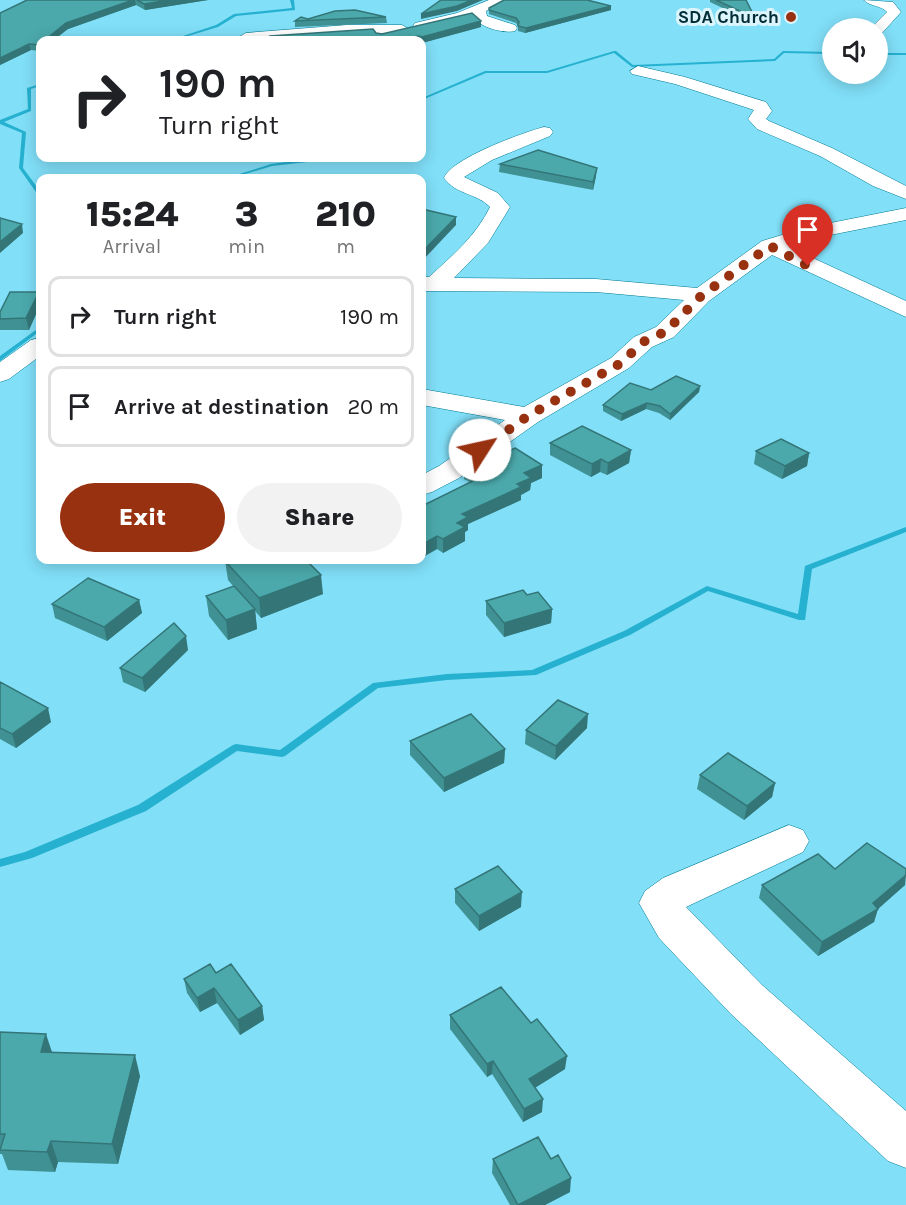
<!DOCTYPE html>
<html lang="en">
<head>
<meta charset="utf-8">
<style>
  :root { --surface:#fff; --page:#f2f2f2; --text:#202124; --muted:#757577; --line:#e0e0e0; --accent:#983110 }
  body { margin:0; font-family:Karla,sans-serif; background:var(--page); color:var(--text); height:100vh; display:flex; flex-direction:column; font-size:22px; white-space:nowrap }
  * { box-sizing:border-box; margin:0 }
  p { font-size:20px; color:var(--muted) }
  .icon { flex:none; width:33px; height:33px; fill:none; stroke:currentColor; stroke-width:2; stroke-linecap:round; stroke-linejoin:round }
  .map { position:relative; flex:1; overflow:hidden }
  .details { position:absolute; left:36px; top:174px; width:390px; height:390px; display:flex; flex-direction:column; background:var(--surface); border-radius:12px; box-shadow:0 3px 15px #0003 }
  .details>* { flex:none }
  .hud { position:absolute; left:36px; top:36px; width:390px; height:126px; border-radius:12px; box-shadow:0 3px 15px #0003; background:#fff; color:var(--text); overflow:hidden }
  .fabs { position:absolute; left:822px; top:18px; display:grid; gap:12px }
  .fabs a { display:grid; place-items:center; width:66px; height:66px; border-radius:50%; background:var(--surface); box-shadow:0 3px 15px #0003; font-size:30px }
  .pin { position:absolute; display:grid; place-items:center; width:51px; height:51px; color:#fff; margin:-62px -26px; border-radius:50% 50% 50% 0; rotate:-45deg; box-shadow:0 0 6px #0007 }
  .pin .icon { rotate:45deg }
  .me { position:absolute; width:66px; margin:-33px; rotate:55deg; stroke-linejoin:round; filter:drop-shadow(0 0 4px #0008) }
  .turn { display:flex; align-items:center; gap:21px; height:126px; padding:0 24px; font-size:27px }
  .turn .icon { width:78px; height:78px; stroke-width:2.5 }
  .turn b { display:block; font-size:42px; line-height:51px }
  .eta { display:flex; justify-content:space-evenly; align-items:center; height:102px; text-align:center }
  .eta b { font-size:36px; font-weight:800; line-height:42px }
  .primary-button { display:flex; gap:12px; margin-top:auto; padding:12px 24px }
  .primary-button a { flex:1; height:69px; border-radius:36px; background:var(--accent); color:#fff; font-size:24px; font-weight:800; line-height:69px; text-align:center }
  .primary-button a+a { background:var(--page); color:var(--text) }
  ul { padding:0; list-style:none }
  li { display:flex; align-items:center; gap:18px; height:81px; margin:0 12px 9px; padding:0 12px; border:3px solid var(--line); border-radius:12px }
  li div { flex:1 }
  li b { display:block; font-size:22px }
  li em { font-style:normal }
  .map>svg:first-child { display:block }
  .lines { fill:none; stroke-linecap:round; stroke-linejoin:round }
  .stream { fill:#25b1cf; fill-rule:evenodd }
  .street-casing { stroke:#007a91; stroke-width:1 }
  .street { fill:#fff; fill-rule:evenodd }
  .wall { fill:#409193 }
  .shaded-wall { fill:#347678 }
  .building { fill:#4ba9ab; stroke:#347678; stroke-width:1.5 }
  .route { stroke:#983110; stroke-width:10; stroke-dasharray:0 18 }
  .poi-dot { fill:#983110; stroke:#dcf5fc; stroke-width:2 }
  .labels { text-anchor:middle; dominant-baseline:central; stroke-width:6; stroke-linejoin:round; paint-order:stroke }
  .far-poi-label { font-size:18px; font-weight:bold; fill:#022d37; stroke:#dcf5fc; text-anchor:end }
</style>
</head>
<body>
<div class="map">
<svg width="906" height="1205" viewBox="0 0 906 1205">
  <rect width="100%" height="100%" fill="#81dff8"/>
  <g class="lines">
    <path class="stream" d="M290,0H294L295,10L236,16L218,27L175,40H171L216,25L234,14L292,8Z
      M614,51H616L633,65L774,59L783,51L832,52V54L784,53L775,61L632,67L614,53L547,73H486L422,100V98L485,71H547Z
      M878,53H906V55H878Z
      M40,84V86L31,89V111L4,122L26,132L23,168L40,191V195H38L19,168L22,133L0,124V120L28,109L27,88Z
      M314,158H318V160L316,161L272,166L232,178H227L271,164Z
      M40,327V331L0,361V356Z
      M906,527V532L812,569L805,620H799L708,591L630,635L536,675L447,680L378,688L285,756L282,757L237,751L146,811L32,858L0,867V859L25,852L138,805L233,745L236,744L280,750L373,683L447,674L532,670L624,631L707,586L798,614L805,566Z"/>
    <defs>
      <path id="street" d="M489,0H508L486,11L487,16L515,25L517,28L515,31C504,34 478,27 473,16L420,30L413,26L415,23L457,13Z
        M864,0L893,2L901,12L883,32L878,33V28H871L887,12C881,5 870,7 864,0Z
        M347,25H402L409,29L402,33H347L257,40H243L239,37L246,33Z
        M638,66L685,77L766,102L772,111L766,119L769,121L832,148L906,186V199L873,186L820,156L757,129L748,119L754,110L675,84L632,74L630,71Z
        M544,127L550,128L553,132L550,136L492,160L464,177L498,193L510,207L488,243L454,278L596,279L697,288L762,241L805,228L906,208V220L810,239L789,247L906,301V317L772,255L709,301L674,337L652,347L629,368L538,422L459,478L432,492L422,495V475L439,466L505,420L422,405V389L524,407L611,358L634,337L656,327L684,300L596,292L422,291V277H429C452,256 476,236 490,207C477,193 456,195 444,178C450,159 524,132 544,127Z
        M40,338V356L9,379L0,382V362L31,340Z
        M789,825L803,830L809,841L803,852L686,907L762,985L906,1111V1168L888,1161L730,1013L659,938L639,903L645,891L663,878Z"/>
    </defs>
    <use href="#street" class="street-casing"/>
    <use href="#street" class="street"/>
  </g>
  <path class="wall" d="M27,0H208L145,10L136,5L68,29L40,40V51L31,50L0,65V13Z
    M504,0H592L590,1L611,6V10L525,33L518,31V26L516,23L489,14V8Z
    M710,0H746L755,18L754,23L710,2Z
    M386,17L387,23L295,27V21L308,19Z
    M481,27L422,43V40H261L376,33L382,34Z
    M500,164L596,176L593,190L499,172Z
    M39,292L40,305L29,330H0V312Z
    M700,386L699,392L670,420L659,413L646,409L621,421L603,411V405L651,390Z
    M550,443L631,450L629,463L607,475L600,472L591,477L550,455Z
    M756,451L809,453L807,466L782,479L754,464Z
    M494,458L542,465V478L531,483L530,490L521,495V500L468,524V530L465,532V541L443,553L437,549L423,557L422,556V506L470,482L464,479V466Z
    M225,561L272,563L323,594L261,618L255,611L257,629L228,640L209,616L206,596L233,586L228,580Z
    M527,595L552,609L551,623L504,637L486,615V601Z
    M139,600L142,613L107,641L55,618L52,604Z
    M188,650L145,692L123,682L120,668Z
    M0,682L51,722L16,748L0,739Z
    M587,728L555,760L525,744L526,730Z
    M410,741L505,749L504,763L444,792L410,755Z
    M700,775L775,783L772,797L744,820L697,789Z
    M835,869L905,885L878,908L874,922L818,956L759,898L762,885Z
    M455,889L521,907L479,931L455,903Z
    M216,973L262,1006L264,1020L240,1035L217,1003L200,1012L187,993L184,979Z
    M450,1015L565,1069L535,1088L542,1112L523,1122L492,1074L487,1077L450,1029Z
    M0,1032L53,1052L140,1076L118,1164L58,1162L55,1172L8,1170L2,1154H0Z
    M493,1159L570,1192L545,1205H510L492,1173Z"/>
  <path class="shaded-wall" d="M133,0H135L136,5L68,29L54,40H45L66,23Z
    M169,0H208L145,10L144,4Z
    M472,0H483L457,11L421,19V14Z
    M611,6V10L525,33L526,28Z
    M481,21V27L422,43V37Z
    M418,36V40H406Z
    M29,44L31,50L0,65V58Z
    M597,168L596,176L593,190V182Z
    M456,217V225L422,261V252Z
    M22,224L23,233L0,253V242Z
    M39,292L40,305L29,330L26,318Z
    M700,386L699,392L670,420V414Z
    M647,403L646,409L621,421L622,414Z
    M631,450L629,463L607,475L608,463Z
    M809,453L807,466L782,479L785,466Z
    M601,459L600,472L591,477L592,464Z
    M542,465V478L531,483L530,490L521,495V500L468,524V530L465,532V541L443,553V539L457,523L462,514L517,484L524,473Z
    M437,536V549L423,557V544Z
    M321,575L323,594L261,618L259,598Z
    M139,600L142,613L107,641L104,627Z
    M255,609L257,629L228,640L226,620Z
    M552,609L551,623L504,637V623Z
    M186,636L188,650L145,692L142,678Z
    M48,708L51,722L16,748L12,734Z
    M588,714L587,728L555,760L556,746Z
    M505,749L504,763L444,792V778Z
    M775,783L772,797L744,820L747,806Z
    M906,875L905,885L877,910L878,909L874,922L818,956L822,942L873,903Z
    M522,892L521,907L479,931V916Z
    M214,988L217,1003L200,1012L197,998Z
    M262,1006L264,1020L240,1035L238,1020Z
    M46,1034L53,1055L41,1052Z
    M135,1055L140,1076L118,1164L112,1144Z
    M567,1056L565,1069L528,1092L529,1079Z
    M493,1061L492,1074L487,1077V1064Z
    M543,1099L542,1112L523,1122L524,1109Z
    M51,1141L58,1162L55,1172L47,1152Z
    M571,1178L570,1192L545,1205H519Z"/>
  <path class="building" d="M27,0H133L66,23L45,40H40V45L29,44L0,58V13Z
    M137,0H169L144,4Z
    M441,0H472L457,6L421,14Z
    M504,0H587L611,6L526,28L518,26L519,22L516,18L489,10V8Z
    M716,0H746L755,18Z
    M355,10L386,17L295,21L301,17L308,19L335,11Z
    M472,13L481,21L422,37L418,36L406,40H261L270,36L373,29L376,33L382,34Z
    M538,150L597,168L593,182L500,164Z
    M422,209L456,217L422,252Z
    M0,218L22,224L0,242Z
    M10,292H39L26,318L0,319V312Z
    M676,376L700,386L670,414L660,406L647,403L622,414L603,405L630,383L651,390Z
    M582,426L631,450L608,463L601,459L592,464L550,443Z
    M781,439L809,453L785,466L756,451Z
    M515,448L542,465L524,473L531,478L517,484L521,487L462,514L468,517L457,523L465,527L443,539L437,536L423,544L422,543V506L481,477L464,466L490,455L494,458Z
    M229,560H268L272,563L281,560H306L321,575L259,598L225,561Z
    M88,578L139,600L104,627L52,604Z
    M234,586L255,609L226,620L206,596Z
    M523,590L527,595L538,592L552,609L504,623L486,601Z
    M174,623L186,636L142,678L120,668Z
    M0,682L48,708L12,734L0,728Z
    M558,700L588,714L556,746L526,730Z
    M471,714L505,749L444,778L410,741Z
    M728,753L775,783L747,806L700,775Z
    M867,843L906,869V875L873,903L878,909L822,942L762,885L818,854L835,869Z
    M498,866L522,892L479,916L455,889Z
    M210,964L216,973L231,964L262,1006L238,1020L214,988L197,998L184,979Z
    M501,987L531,1023L537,1019L567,1056L529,1079L543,1099L524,1109L493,1061L487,1064L450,1015Z
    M0,1032L46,1034L41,1052L135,1055L112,1144L51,1141L47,1152L0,1150L5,1134H0Z
    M538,1137L551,1159L558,1155L571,1178L518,1205L493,1159Z"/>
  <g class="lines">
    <path class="route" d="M480,450L528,416L621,363L643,342L665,332L701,296L770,246L808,266"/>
  </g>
  <circle class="poi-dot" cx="791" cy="17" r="6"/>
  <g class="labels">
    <g class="far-poi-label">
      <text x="779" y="17">SDA Church</text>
    </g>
  </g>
</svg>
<div class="fabs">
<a><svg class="icon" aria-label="sound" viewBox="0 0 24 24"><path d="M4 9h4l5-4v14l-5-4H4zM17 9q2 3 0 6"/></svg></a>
</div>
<div class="pin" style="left:808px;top:266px;background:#d93025"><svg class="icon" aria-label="arrive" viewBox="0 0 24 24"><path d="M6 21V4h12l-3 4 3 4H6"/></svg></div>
<svg class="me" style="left:480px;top:450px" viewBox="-20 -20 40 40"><circle r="19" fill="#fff"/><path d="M0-13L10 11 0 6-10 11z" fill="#983110"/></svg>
<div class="hud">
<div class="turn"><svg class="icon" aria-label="right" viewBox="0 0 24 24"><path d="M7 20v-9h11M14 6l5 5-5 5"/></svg><div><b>190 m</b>Turn right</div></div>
</div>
<section class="details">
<div class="eta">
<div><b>15:24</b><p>Arrival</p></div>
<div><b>3</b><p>min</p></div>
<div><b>210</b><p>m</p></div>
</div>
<ul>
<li><svg class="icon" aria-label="right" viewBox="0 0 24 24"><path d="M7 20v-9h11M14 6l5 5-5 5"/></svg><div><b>Turn right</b></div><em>190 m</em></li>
<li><svg class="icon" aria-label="arrive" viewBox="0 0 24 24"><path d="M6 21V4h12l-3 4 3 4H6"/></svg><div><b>Arrive at destination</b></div><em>20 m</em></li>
</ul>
<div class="primary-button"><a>Exit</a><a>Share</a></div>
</section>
</div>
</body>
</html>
